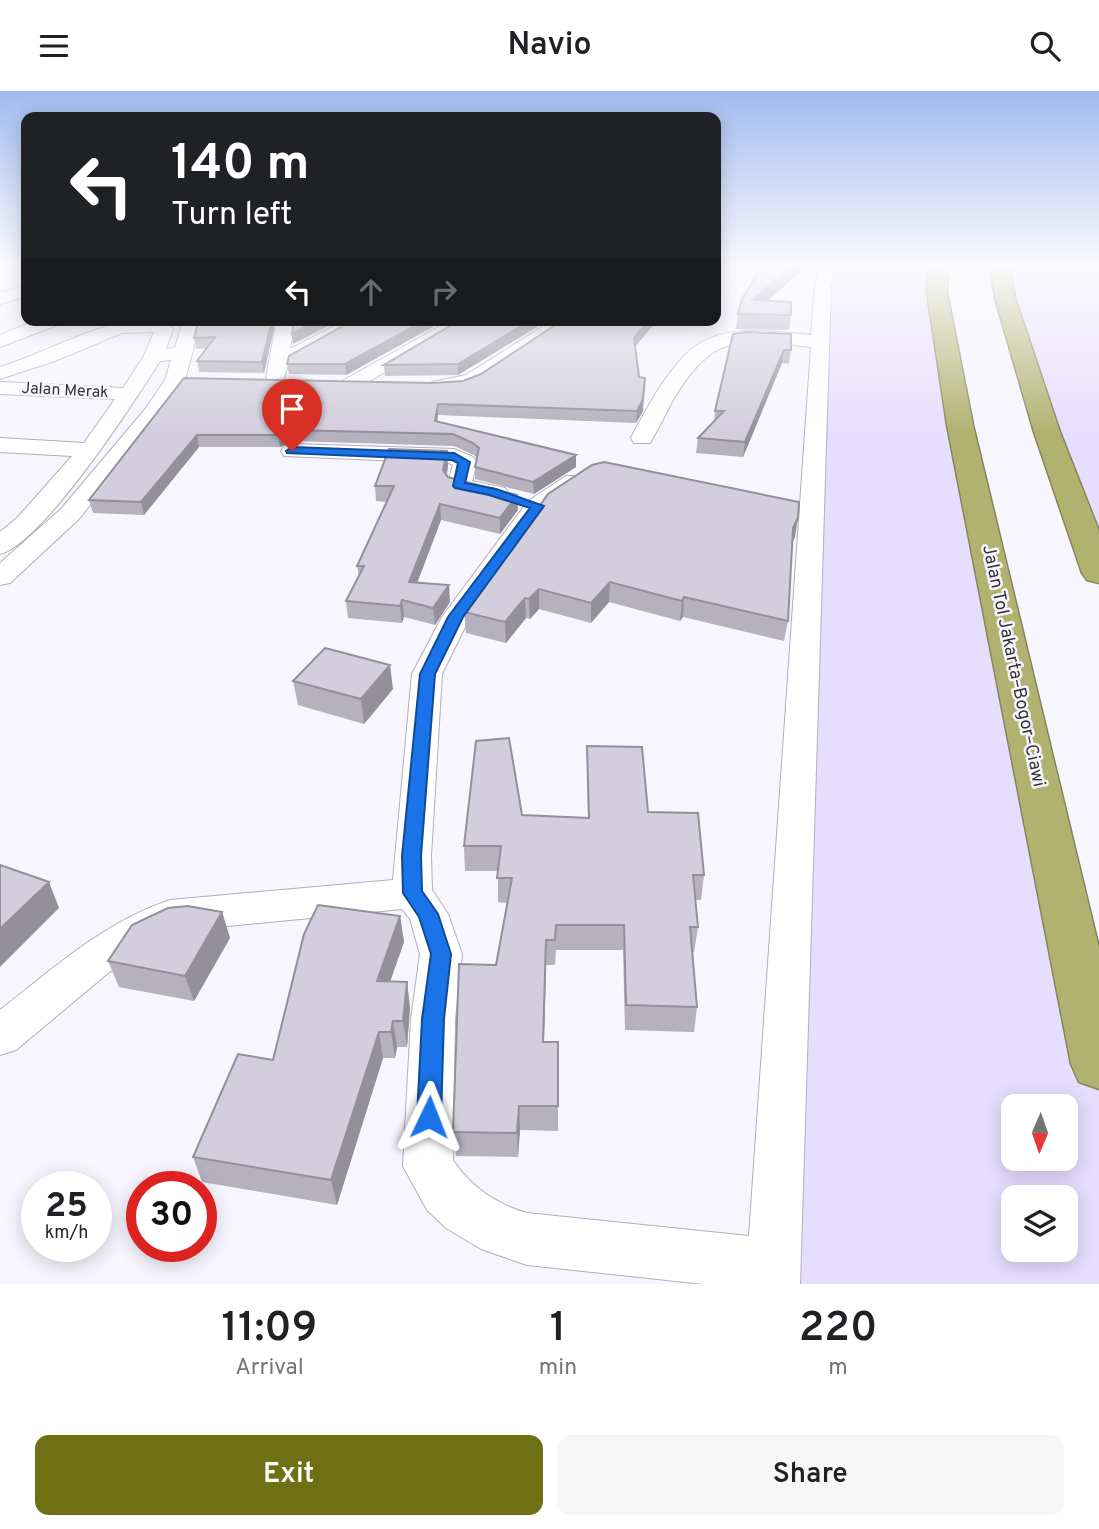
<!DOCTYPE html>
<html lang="en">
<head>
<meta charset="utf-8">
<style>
  :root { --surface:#fff; --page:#f6f6f6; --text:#202124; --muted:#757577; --accent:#6e7013 }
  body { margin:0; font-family:Overpass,sans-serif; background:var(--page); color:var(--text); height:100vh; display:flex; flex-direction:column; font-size:26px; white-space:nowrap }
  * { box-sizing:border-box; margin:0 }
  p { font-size:23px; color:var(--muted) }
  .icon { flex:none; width:38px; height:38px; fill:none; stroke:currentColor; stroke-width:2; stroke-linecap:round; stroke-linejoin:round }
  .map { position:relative; height:1193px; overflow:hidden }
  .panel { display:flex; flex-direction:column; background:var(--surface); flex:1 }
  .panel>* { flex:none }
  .hud { position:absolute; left:21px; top:21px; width:700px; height:214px; border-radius:14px; box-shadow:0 4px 18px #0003; background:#202124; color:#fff; overflow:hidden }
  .needle { width:46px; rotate:182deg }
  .tools { position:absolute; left:1001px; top:1003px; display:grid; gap:14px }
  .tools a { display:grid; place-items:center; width:77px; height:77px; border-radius:14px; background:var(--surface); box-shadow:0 4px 18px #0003; font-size:35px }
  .speed { position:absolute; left:21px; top:1080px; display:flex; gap:14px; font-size:35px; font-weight:700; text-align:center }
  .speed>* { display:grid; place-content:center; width:91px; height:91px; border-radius:50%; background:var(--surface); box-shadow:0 4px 18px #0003; line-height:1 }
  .speed small { font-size:18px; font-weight:400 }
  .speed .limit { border:10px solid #d22; background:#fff; color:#111 }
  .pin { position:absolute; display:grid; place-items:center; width:60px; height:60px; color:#fff; margin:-72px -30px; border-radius:50% 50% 50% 0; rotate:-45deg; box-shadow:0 0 7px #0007 }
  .pin .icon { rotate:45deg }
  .me { position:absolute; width:77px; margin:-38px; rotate:2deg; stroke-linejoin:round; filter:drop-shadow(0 0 5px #0008) }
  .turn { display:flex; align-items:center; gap:24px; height:147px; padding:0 35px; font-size:32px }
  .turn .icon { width:91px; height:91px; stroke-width:2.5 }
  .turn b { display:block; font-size:49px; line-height:60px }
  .lanes { display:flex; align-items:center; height:66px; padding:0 35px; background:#0003; justify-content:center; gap:35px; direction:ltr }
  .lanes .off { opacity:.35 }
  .eta { display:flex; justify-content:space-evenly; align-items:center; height:119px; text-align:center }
  .eta b { font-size:42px; font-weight:600; line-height:49px }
  .action { display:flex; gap:14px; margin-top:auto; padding:14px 35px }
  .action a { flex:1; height:80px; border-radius:14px; background:var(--accent); color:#fff; font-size:28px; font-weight:600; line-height:80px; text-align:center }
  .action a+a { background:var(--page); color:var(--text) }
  header { display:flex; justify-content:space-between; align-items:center; height:91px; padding:0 35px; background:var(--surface); font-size:32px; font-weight:600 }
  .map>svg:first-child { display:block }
  .green { fill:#e6defe; fill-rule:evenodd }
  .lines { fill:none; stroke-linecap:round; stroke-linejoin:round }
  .street-casing { stroke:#b2aebd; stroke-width:2 }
  .highway-casing { stroke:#85865c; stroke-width:3 }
  .street { fill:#fff; fill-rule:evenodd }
  .highway { fill:#b0b36f; fill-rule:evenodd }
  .wall { fill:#b5b1bf }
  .shaded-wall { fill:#93909b }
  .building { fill:#d2cede; stroke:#93909b; stroke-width:2 }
  .route { fill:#1a73e8; stroke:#114b97; stroke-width:2 }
  .labels { text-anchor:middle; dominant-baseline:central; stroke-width:5; stroke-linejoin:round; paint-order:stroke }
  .far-street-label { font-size:16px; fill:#353339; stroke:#f7f5fe }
  .street-label { font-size:18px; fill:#353339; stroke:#f7f5fe }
</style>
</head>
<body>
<header><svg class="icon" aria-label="menu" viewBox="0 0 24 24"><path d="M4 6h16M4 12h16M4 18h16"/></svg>Navio<svg class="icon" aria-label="search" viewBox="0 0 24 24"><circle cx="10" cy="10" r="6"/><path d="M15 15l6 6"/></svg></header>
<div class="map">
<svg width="1099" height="1193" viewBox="0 0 1099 1193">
  <rect width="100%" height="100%" fill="#f7f5fe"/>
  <path class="green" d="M829,175H938L1099,973V1193H773ZM1013,1015H1066V1068H1013ZM1013,1106H1066V1158H1013Z
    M1000,175H1099V482Z"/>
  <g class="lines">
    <defs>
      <path id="street" d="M820,175H836L831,195L800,1193H704L527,1174L481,1158L446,1137L427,1119L403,1075L411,928L420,863L410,828L402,818L176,840L132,862L16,959L0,964V919C54,877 104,831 170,809L393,789L412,583L442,526L528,410L566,385H582L586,390L546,420L470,526L442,583L431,765L432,799L448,823L462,863L455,928L453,1069C471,1096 496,1113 527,1122L749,1145L811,256C738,248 714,241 673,309C665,323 659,338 650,352H634L631,347C646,318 672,269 700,252C732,233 776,241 811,244L815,195Z
        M26,194V205L0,213V202Z
        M37,229H63L60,233L0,256V244Z
        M133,229L170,234L173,238L166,258L175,257L183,229H201L185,289L161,325L79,428L10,492L0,494V472L61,418L146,317L165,289L171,269L160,270C135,310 43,452 0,463V441L18,426L72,365L0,361V347L84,352L115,308L0,303V291L123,297L144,265L154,241L122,242L55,270L0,288V276C45,262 86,237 133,229Z
        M277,229H295L290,258L346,229H369L288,274L283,290H269L266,286Z
        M451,229H473L358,297H344L341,293L344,289Z
        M553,229H575L480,292C466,300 448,303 432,299L429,295L432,291L466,284Z
        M292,353L454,358L473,366L477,371L472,390L505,397L508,402L505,407L496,409L451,400L447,395L453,374L449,372L284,365L281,360L284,355Z"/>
      <path id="highway" d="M928,175H948L947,201L973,334L1099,857V998L1079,991L1071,973L947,334L927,201Z
        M990,175H1010L1015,207L1060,341L1099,440V492L1087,489L1082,482L1034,341L995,207Z"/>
    </defs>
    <use href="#street" class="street-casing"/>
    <use href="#highway" class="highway-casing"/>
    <use href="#street" class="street"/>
    <use href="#highway" class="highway"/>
  </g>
  <path class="wall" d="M762,175H808L767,210L791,224L789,239L736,238L738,223Z
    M276,229L264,282L199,281L197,270L207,257L196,258L194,247Z
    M354,229H445L346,284L289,283L287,273Z
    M460,229H548L458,284L385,285L384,274Z
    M650,238L635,256L643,320L636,332L438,324L437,330L576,376L534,403L475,388V376L477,367L474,364L454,355L292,350L280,356H199L144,424L93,422L89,409L184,287L432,292L463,290L481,283Z
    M733,243L791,259L789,273L782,272L743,366L696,362L698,347L714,331L715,320Z
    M448,375L447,384L448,386L518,419L500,443L441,429L417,492L450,511L435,534L404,526L402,532L348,527L346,510L359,485L357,475L387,411L376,410L375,395Z
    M548,403L795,446L792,452L788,530L784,550L683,526L680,530L609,511L591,532L539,518L530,528L526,527L506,552L466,542L464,521Z
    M293,590L393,598L364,633L298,614Z
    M587,655L648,721L704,784L701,809H695L698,836L694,861H693L697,916L694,941L625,939L623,859H556L555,874H546L544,951H558V1040L520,1039L518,1066L456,1065L453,1041L496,874L507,812L498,811V780H465L464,755L522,724L588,727L587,680Z
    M222,821L230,847L194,910L119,896L108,870Z
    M400,825L404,851L390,891H407L410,917L407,956H397L395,967H383L337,1114L202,1091L193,1066L273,969Z"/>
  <path class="shaded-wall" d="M794,175H808L750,224L752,209Z
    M272,229H276L264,282L262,271Z
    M319,229H340L293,253L292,243Z
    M426,229H445L346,284L345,273Z
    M531,229H548L458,284V273Z
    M650,229H660L650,238L633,258L634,247Z
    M784,259L782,272L743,366L745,351Z
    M645,287L643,320L636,332L637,320Z
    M438,313V324L436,342L435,330Z
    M290,339L292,350L280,356L278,344Z
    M197,344L199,356L144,424L141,411Z
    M447,360L448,375L444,394L443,379Z
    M576,364V376L534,403L533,391Z
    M517,404L518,419L500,443V427Z
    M440,413L441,429L411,508L409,491Z
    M798,427L795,446L790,456L793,437Z
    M610,491L609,511L591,532V512Z
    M449,494L450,511L435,534L433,517Z
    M539,498V518L530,528L529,508Z
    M684,506L683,526L680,530L682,510Z
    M525,507L526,527L506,552L505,531Z
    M402,509L404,526L402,532L400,515Z
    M390,574L393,598L364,633L361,608Z
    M49,791L59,817L0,876V838Z
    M222,821L230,847L194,910L185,885Z
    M400,825L404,851L381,916L377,890Z
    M546,849V874L543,976V951Z
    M407,891L410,917L407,956L403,930Z
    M393,930L397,956L395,967L391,941Z
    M379,941L383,967L337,1114L331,1089Z
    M519,1015L520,1039L518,1066L517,1042Z"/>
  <path class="building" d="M762,175H794L752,209L791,211V224L738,223L742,208Z
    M199,229H272L262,271L197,270L215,246L194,247Z
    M294,229H319L292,243Z
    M354,229H426L345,273H287L289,265Z
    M460,229H531L458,273L384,274Z
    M563,229H650L634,247L639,286L645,287L643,308L637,320L438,313L435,330L576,364L533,391L475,376L479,357L473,352L453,343L290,339L278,344H197L141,411L89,409L184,287L432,292L463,290L481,283Z
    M748,241L791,243V259H784L745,351L698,347L724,320H715L733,243Z
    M389,358L447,360L443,379L448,386L517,404L500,427L440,413L409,491L449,494L433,517L402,509L400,515L346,510L364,475H357L394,395H375Z
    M604,371L799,411L798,427L793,437L788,530L684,506L682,510L610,491L591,512L539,498L529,508L525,507L505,531L464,521L548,403L592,374Z
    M325,557L390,574L361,608L293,590Z
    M509,647L522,724L589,727L587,655L642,656L648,721L698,722L704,784H693L698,836H690L697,916L626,914L624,834H556L555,849H546L543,951H558V1015H519L517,1042L453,1041L459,873L496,874L512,787H497L501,755H464L476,650Z
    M0,774L49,791L0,838Z
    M318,814L400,825L377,890L407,891L403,930H393L391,941H379L331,1089L193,1066L238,963L273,969L304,843Z
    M188,815L222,821L185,885L108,870L132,834L168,817Z"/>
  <linearGradient id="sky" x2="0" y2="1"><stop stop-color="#a0bbee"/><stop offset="0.51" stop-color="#fbfaff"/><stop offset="1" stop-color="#fbfaff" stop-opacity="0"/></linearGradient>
  <rect width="1099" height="342" fill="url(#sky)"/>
  <path class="route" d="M292,356L454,362L470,371L465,392L496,398L544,415L463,526L435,583L421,765L422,800L438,823L451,863L444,928L441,1026L438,1034L429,1037L421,1034L417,1026L422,928L431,863L419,826L403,802L402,765L420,583L448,526L530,417L489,404L455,397L453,395L458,372L452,369L287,362L286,360Z"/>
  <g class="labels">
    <g class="far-street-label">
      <text transform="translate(65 300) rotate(3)">Jalan Merak</text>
    </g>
    <g class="street-label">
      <text transform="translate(1013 575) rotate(78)">Jalan Tol Jakarta–Bogor–Ciawi</text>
    </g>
  </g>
</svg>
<div class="tools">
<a><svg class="needle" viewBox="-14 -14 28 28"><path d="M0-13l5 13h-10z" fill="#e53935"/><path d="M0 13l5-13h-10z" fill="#757577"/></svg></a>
<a><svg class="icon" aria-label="layers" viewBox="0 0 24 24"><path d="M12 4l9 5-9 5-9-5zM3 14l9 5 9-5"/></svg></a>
</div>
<div class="speed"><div>25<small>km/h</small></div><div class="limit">30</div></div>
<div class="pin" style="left:292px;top:360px;background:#d93025"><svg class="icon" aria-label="arrive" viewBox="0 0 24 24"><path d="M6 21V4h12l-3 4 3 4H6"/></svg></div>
<svg class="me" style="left:429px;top:1026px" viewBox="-20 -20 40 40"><path d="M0-17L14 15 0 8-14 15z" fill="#1a73e8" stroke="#fff" stroke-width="4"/></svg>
<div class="hud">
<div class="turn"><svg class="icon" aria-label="left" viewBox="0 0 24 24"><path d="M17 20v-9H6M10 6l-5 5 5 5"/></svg><div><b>140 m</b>Turn left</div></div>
<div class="lanes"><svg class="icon" aria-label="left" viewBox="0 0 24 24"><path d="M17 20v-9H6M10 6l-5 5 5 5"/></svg><svg class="icon off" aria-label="ahead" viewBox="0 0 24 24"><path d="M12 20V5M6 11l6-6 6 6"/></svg><svg class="icon off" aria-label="right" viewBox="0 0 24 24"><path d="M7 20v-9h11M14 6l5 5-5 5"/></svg></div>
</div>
</div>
<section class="panel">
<div class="eta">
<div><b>11:09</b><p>Arrival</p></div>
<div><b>1</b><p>min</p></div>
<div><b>220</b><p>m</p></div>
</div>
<div class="action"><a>Exit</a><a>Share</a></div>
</section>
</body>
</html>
